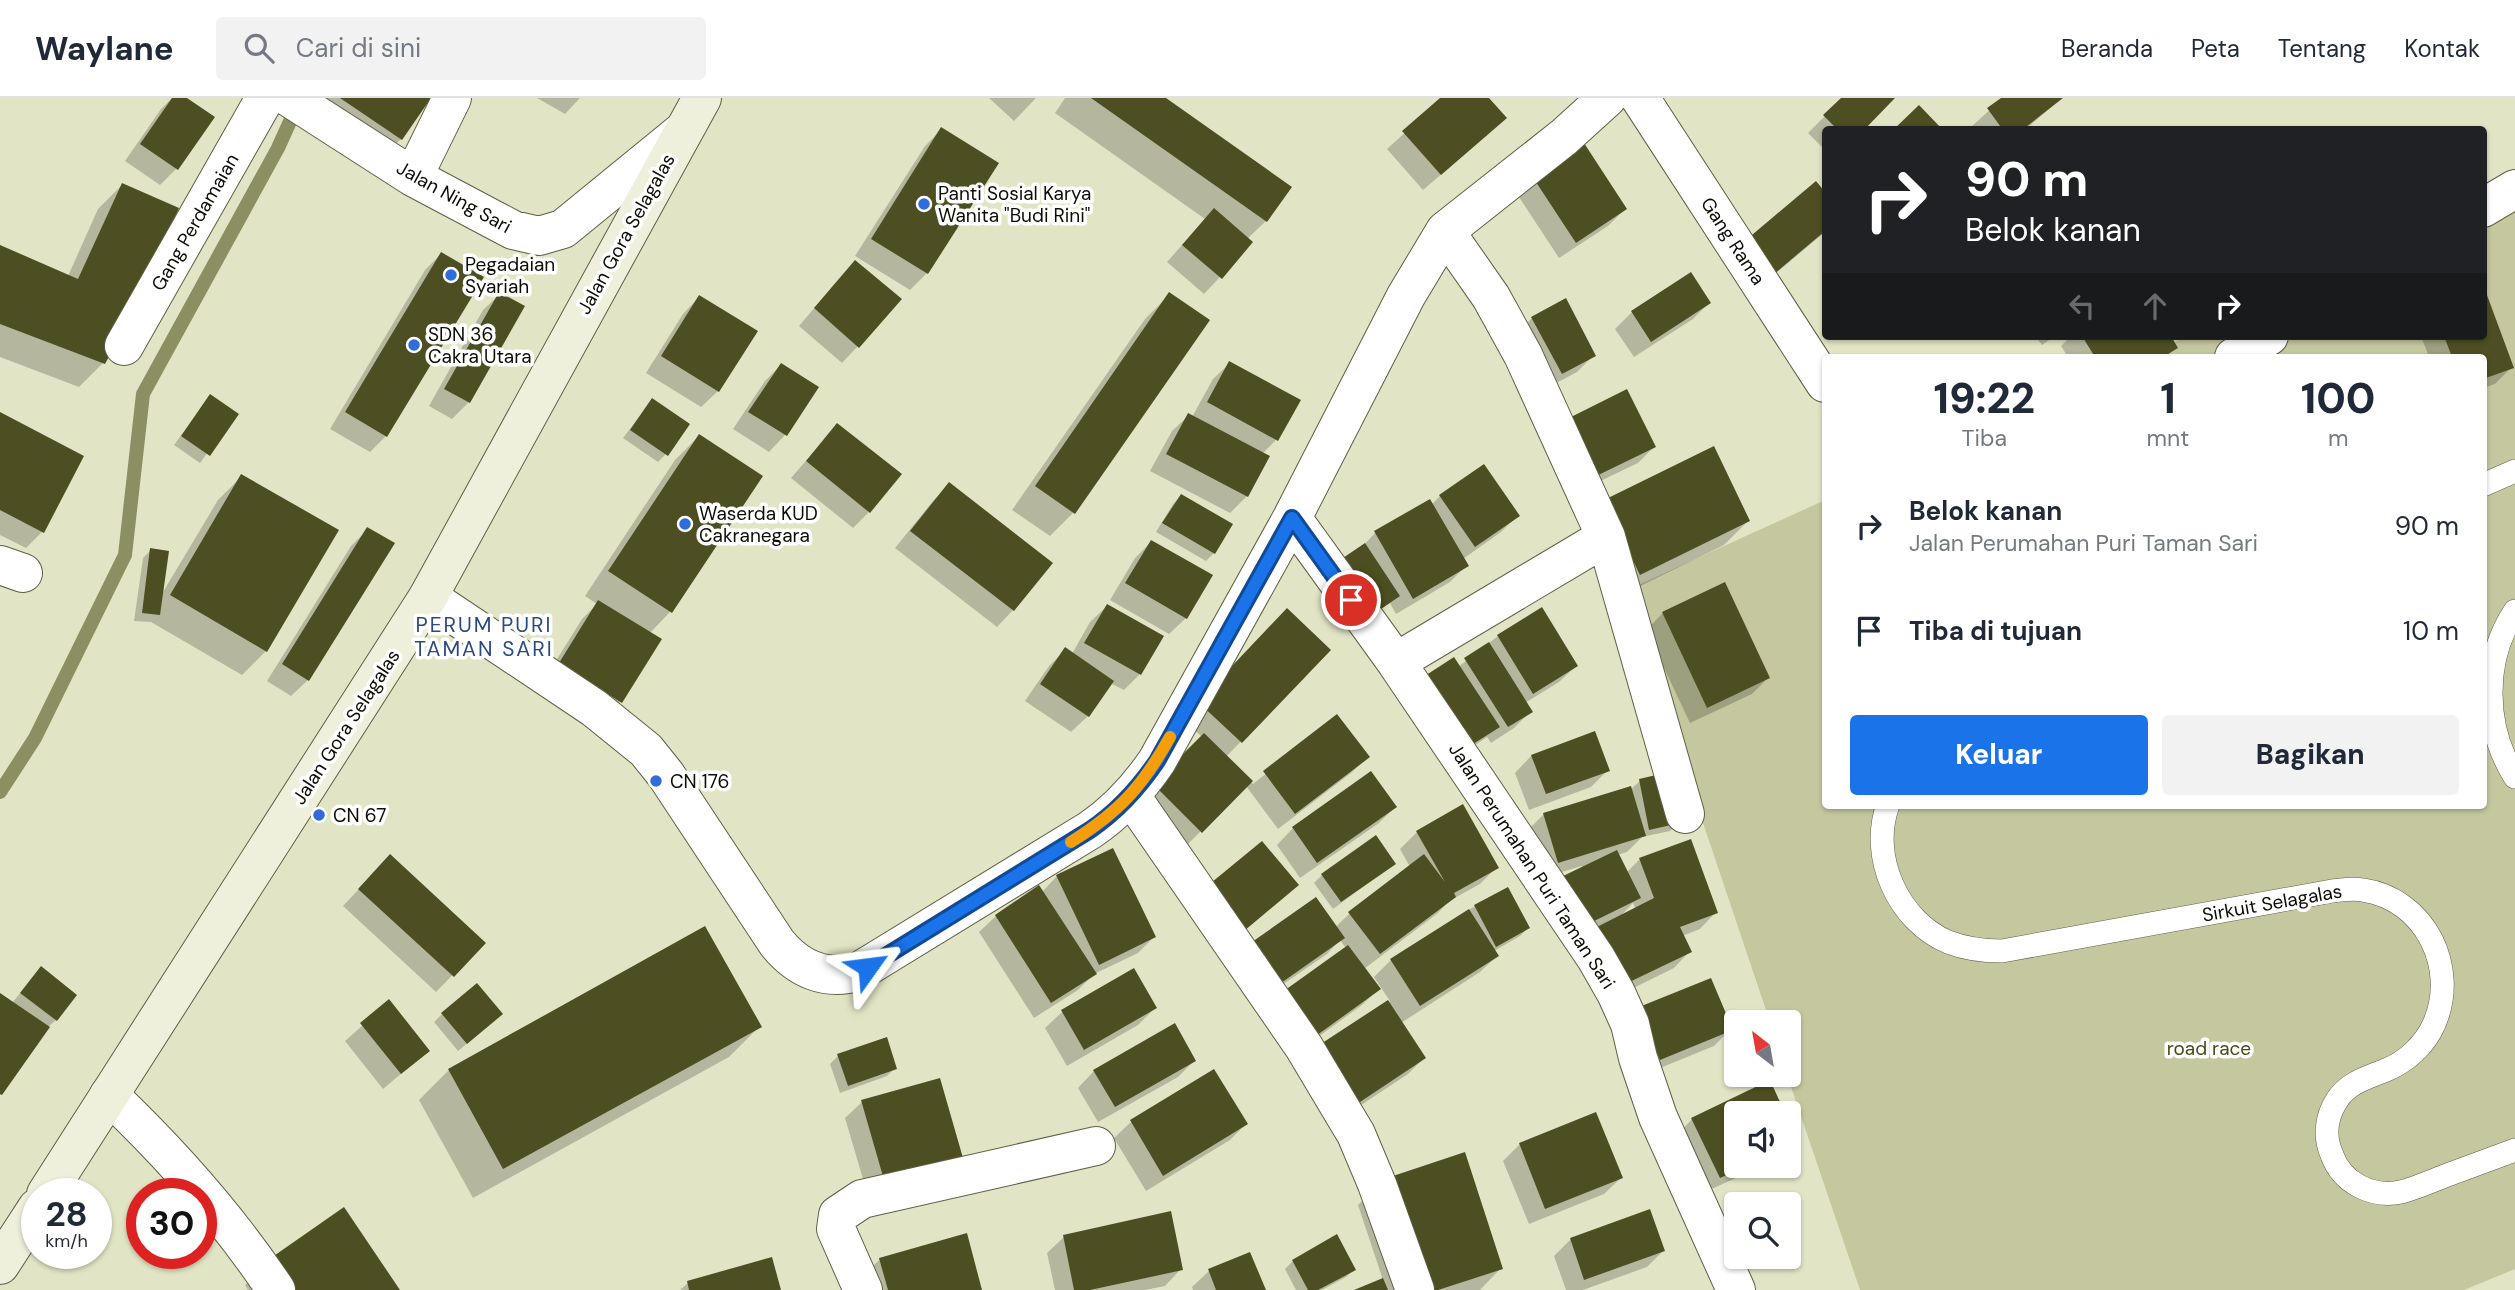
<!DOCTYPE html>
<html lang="id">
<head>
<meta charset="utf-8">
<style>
  :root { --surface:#fff; --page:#f2f2f3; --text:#1f2937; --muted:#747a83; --line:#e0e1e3; --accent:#1a73e8 }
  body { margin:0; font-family:"DM Sans",sans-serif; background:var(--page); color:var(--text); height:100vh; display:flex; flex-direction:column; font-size:26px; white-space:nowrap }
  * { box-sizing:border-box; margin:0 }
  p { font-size:23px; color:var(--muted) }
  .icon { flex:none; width:38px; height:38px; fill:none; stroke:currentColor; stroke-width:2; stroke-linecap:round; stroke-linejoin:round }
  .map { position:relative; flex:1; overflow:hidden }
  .details { position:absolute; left:1822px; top:256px; width:665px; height:455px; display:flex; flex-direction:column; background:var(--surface); border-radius:7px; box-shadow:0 2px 5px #0004 }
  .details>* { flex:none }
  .top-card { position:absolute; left:1822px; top:28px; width:665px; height:214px; border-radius:7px; box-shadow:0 2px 5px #0004; background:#202124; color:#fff; overflow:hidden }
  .needle { width:46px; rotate:329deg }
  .controls { position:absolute; left:1724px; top:912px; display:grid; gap:14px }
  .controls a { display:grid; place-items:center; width:77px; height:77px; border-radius:7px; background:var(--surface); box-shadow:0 2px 5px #0004; font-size:35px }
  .speed { position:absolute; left:21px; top:1080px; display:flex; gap:14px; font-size:35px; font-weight:700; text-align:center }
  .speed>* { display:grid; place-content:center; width:91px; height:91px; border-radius:50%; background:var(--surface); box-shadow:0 2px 5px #0004; line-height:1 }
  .speed small { font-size:18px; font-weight:400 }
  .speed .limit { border:10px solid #d22; background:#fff; color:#111 }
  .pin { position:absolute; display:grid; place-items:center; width:60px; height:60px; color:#fff; margin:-30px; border:4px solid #fff; border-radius:50%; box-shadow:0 2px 7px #0007 }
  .me { position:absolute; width:77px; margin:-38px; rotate:59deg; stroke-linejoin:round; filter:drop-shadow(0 0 5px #0008) }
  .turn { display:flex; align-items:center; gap:24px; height:147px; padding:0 28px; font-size:32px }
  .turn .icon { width:91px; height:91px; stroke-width:2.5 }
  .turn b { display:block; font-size:49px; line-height:60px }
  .lanes { display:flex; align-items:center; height:66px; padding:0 28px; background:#0003; justify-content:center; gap:35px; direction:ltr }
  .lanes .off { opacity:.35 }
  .eta { display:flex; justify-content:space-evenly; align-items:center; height:119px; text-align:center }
  .eta b { font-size:42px; font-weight:800; line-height:49px }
  .cta { display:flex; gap:14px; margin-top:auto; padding:14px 28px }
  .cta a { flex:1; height:80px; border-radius:7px; background:var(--accent); color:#fff; font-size:28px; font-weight:800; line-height:80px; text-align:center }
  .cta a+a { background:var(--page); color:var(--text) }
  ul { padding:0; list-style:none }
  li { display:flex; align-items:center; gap:21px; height:105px; padding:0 28px }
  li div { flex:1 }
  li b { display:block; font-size:26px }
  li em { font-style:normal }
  header { display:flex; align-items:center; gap:42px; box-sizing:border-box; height:98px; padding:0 35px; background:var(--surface); border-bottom:2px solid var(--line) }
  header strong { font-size:33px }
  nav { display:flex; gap:38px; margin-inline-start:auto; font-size:24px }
  .search { width:490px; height:63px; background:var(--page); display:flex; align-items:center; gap:18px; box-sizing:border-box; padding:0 24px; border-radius:7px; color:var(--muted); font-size:26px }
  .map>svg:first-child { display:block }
  .green { fill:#c5c89f }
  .shadow { fill:#0003; fill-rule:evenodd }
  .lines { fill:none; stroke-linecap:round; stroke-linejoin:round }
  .stream { stroke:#8c8f61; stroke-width:14 }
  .building { fill:#4d4f22 }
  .lane-casing { stroke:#5e6045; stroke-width:24 }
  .street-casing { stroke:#5e6045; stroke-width:40 }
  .secondary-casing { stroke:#5e6045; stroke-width:40 }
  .lane { stroke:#fff; stroke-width:23 }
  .street { stroke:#fff; stroke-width:38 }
  .secondary { stroke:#eff0db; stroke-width:38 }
  .route-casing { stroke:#114b97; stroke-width:18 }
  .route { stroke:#1a73e8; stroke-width:12 }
  .slow { stroke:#f59e0b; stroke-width:12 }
  .poi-dot { fill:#306cda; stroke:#fff; stroke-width:2.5 }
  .labels { text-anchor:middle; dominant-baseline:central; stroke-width:7; stroke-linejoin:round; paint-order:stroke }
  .poi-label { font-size:19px; fill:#0c0d04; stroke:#fff; text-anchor:start }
  .street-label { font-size:19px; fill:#0c0d04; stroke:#fff }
  .park-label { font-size:19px; fill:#4a4b13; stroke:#fff }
  .neighbourhood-label { font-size:21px; letter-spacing:2px; fill:#2b4a82; stroke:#fff }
</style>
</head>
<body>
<header>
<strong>Waylane</strong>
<div class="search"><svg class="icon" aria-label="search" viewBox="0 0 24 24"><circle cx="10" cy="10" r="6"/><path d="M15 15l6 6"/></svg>Cari di sini</div>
<nav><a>Beranda</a><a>Peta</a><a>Tentang</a><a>Kontak</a></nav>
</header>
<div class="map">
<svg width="2515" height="1192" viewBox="0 0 2515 1192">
  <rect width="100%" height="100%" fill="#e2e5c5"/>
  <path class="green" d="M2515,90V1171L2464,1192H1860L1787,977L1788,924H1770L1625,493L1825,402V707H2483V259H2142L2188,238H2483V105Z"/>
  <path class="shadow" d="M172,0H184L176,71L160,87L125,63L161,11Z
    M310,0H429L401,41L385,57Z
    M537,0H580L565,16Z
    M989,0H1036L1014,23Z
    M1065,0H1163L1266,123L1247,141L1220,179L1204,196L1167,164L1205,121L1055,15Z
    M1443,0H1487L1488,36L1423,92L1387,51Z
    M1843,0H1893L1861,32H1825V52L1808,35Z
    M2003,0H2061L2025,32H1975L1972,28Z
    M941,32L927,175L910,192L855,158L925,48Z
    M1584,47L1625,111L1608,128L1559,160L1517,96Z
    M1816,85L1825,97V134L1757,191Z
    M122,87L103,265L79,289L0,259V149L68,178L98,111Z
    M441,156L386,338L370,354L330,331L425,172Z
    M1691,176L1709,205L1693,221L1634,259L1615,231L1632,214Z
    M839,181L858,248L842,265L799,228Z
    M2483,193L2512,269L2495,286L2483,290V259H2429L2421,238H2483Z
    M500,196L469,304L452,321L429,308L483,212Z
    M1169,197L1074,414L1050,438L1012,412L1145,221Z
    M699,199L718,293L701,309L646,275L683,216Z
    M1532,220L1594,257L1577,274L1545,291L1516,237Z
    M2035,238H2055L2042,247Z
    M2071,238H2169L2176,249L2166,259H2068L2061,248Z
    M1230,265L1276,342L1262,356L1247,398L1230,415L1150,373L1172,333L1189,317L1192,319L1213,281Z
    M781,267L817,289L785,337L769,354L733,331L765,283Z
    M210,298L236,316L200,365L174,347Z
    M652,302L666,356L658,364L623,340Z
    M0,316L42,434L26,450L0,437Z
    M837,327L869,414L853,430L791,380Z
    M699,338L760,379L670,514L650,535L621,603L604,620L544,582L582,521L597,506L585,498L675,362Z
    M1544,343L1654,349L1638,365L1571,397Z
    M242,378L266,553L242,577L151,524L134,523L143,460L151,452L160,499L218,402Z
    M949,387L1050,465L1013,512L997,529L895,450L933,403Z
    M1181,398L1214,455L1206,463L1156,434L1173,406Z
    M1440,398L1518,417L1501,434L1463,461L1467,467L1450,484L1396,516L1390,505L1366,521L1359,452L1375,435L1431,407Z
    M1748,423L1724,447L1616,500L1581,427Z
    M368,431L308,582L291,598L267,583L351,448Z
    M1151,444L1186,520L1169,536L1110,502L1135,460Z
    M1107,508L1140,576L1124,592L1110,585L1088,618L1071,634L1025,603L1049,568L1065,552L1072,556L1090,524Z
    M1663,515L1768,580L1752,596L1690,625L1646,532Z
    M1498,538L1576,568L1559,584L1525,605L1531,613L1514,630L1491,645L1487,639L1445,668L1458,569Z
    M1328,552L1226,659L1253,686L1337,619L1368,659L1351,675L1278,731L1246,688L1184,750L1138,703L1202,639L1183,621Z
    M1531,658L1608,672L1591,689L1529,712L1515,675Z
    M1640,683L1678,725L1670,733L1642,739L1627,754L1617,757L1626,775L1639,762L1690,743L1716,814L1700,831L1682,838L1690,853L1674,870L1603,905L1582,768L1541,780L1527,733L1544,716L1630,692ZM1633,805L1636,812L1620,819Z
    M1395,709L1379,725L1300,780L1277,747L1293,730Z
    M1417,734L1497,769L1480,786L1449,803L1438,815L1364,871L1378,891L1362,907L1296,955L1346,850L1340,842L1327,856L1263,900L1349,816L1410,769L1400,751Z
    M1394,766L1333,811L1314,785L1322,777Z
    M374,775L484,845L436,894L343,808Z
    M1057,778L1154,839L1138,855L1094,876L1078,892L1034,920L979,834L996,818L1042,794Z
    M1507,791L1528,830L1520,838L1494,853L1497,858L1480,874L1401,925L1424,960L1408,976L1331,1027L1311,954L1390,903L1374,879L1391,862L1475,808Z
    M41,870L56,922L48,929L0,997V897L12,905Z
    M1133,873L1155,910L1138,927L1067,968L1045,930L1062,914Z
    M389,904L428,953L383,991L345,943Z
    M442,916L493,924L458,953L434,924Z
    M1624,927L1731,931L1714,948L1643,977Z
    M759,929L729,959L473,1100L419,1002L449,972Z
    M838,958L895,970L887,978L840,995L830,966Z
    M1194,963L1178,979L1098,1024L1078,990L1094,973Z
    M1214,973L1246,1026L1230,1042L1146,1093L1114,1040L1131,1024Z
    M1769,985L1783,1015H1736V1068H1762L1703,1095L1676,1038L1692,1021Z
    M862,1004L961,1059L868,1098L845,1020Z
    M1788,1027L1796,1043L1788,1050Z
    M1520,1046L1621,1080L1604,1096L1529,1126L1503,1063Z
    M1382,1083L1501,1170L1480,1192H1358L1383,1182L1358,1107Z
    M1064,1139L1181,1171L1165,1188L1145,1192H1055L1047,1155Z
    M1571,1141L1663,1153L1647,1169L1583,1192H1566L1554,1158Z
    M1249,1157L1264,1192H1193L1192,1189L1209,1173Z
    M880,1161L980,1192H867L863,1178Z
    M269,1163L398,1192H248L245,1187Z
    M1293,1163L1354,1171L1346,1179L1322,1192H1296L1285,1171Z
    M688,1185L779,1192H680Z"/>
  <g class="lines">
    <path class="stream" d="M0,694L35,640L125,457L143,296L278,50L297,8"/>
  </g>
  <path class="building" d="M172,0H187L215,19L178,72L140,46Z
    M340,0H431L402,42Z
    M1091,0H1166L1292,89L1267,124Z
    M1440,0H1489L1507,20L1441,77L1402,33Z
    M1841,0H1895L1864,32H1838L1823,17Z
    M2001,0H2063L2022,32H2003L1987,10Z
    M1919,7L1943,32H1893Z
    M941,29L999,65L928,176L871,141Z
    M1584,45L1627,111L1576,145L1532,78Z
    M1816,83L1825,94V133L1774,176L1746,142Z
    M122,85L179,110L136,207L105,266L0,226V147L78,181Z
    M1214,110L1253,144L1222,181L1182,147Z
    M441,154L484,179L387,339L345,314Z
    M855,162L902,201L859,250L814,210Z
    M1691,174L1711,205L1651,244L1631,213Z
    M2484,189L2514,270L2483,281V259H2452L2444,238H2483Z
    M499,194L525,208L470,305L444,291Z
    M1169,194L1210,222L1075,416L1035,388Z
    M699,197L758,233L719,294L661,258Z
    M1566,200L1596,258L1562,276L1531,219Z
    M2082,238H2171L2178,250L2163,259H2095Z
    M1229,263L1301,302L1278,343L1207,304Z
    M781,265L819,289L787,338L748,314Z
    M1627,291L1656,349L1588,382L1559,325Z
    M210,296L239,316L210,358L181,338Z
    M652,300L690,326L668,358L630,332Z
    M0,314L84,358L44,435L0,412Z
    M1188,315L1270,358L1248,399L1166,356Z
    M837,325L902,376L870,415L806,363Z
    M699,336L763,378L672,515L608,473Z
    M1714,348L1750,423L1640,477L1604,402Z
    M1484,366L1520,418L1475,449L1439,397Z
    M241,376L339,432L267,554L170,497Z
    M949,384L1053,465L1014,513L910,433Z
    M1181,396L1233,426L1215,456L1162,425Z
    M1430,401L1469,468L1413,501L1374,433Z
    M367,429L395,445L309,583L282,566Z
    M1151,442L1213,477L1187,521L1125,485Z
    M1365,445L1400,498L1375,515L1340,462Z
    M150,450L169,453L160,517L142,515Z
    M1725,484L1770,580L1707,610L1662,514Z
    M598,502L662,541L622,605L559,565Z
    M1107,506L1164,538L1141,577L1084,545Z
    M1542,509L1578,568L1533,596L1497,537Z
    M1287,510L1331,552L1242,645L1198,604Z
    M1489,544L1533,614L1508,629L1464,560Z
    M1065,549L1114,583L1089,619L1040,586Z
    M1454,559L1500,629L1462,653L1417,583Z
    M1337,616L1370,659L1295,716L1263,673Z
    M1595,633L1610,673L1546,696L1531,657Z
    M1204,635L1253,683L1202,735L1153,686Z
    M1371,673L1397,709L1317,765L1292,729Z
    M1669,674L1680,725L1649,732L1639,681Z
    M1631,688L1646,738L1558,765L1543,715Z
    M1463,706L1499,770L1454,795L1456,799L1380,856L1348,814L1424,756L1445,784L1416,733Z
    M1376,737L1396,766L1341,804L1321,776Z
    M1691,741L1718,815L1680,829L1692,854L1619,889L1591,832L1654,800L1639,760Z
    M1262,743L1299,787L1244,833L1206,789Z
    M1113,750L1156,839L1099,867L1056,777Z
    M1617,752L1641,800L1582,829L1559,780Z
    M390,756L486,845L454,879L358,791Z
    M1039,787L1097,876L1051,905L995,817Z
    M1508,789L1530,830L1496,849L1474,807Z
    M1316,799L1345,840L1281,885L1252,844Z
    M1469,811L1499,858L1420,908L1390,861Z
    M705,828L762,929L503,1071L448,971Z
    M1348,847L1381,891L1313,940L1281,895Z
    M41,868L77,897L57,923L20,895Z
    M1134,870L1157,910L1084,952L1061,912Z
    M1711,880L1733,932L1660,962L1639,909Z
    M477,885L503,916L467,946L441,915Z
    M0,895L50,929L2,997L0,996Z
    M389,901L430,953L401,976L360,925Z
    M1388,902L1426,960L1348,1012L1310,953Z
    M1175,925L1196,963L1115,1009L1093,972Z
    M887,939L897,971L848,988L837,956Z
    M1214,971L1248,1026L1163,1078L1130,1022Z
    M940,980L963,1060L884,1082L861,1002Z
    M1770,982L1785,1015H1736V1068H1746L1720,1080L1691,1020Z
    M1596,1014L1623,1080L1545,1111L1519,1045Z
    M1465,1054L1503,1171L1438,1192H1418L1381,1082Z
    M344,1109L400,1192H288L268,1162Z
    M1650,1111L1665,1153L1584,1182L1570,1140Z
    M1171,1113L1183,1172L1090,1192H1074L1063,1137Z
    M967,1135L982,1192H888L879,1160Z
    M1337,1136L1356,1172L1318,1192H1308L1292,1162Z
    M1250,1154L1266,1192H1216L1208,1171Z
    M772,1159L781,1192H689L687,1183Z
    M1383,1180L1388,1192H1354Z"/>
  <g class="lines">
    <defs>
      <path id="lane" d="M2483,387L2515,373
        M2515,513C2482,562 2484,630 2515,679
        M1888,707C1869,758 1898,823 1948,844C1966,851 1983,853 2002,853L2332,793C2342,792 2353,790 2363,792C2425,801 2459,870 2434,926C2425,947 2406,964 2386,972C2367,980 2349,984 2337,1002C2326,1019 2324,1039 2332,1057C2342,1085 2372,1100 2401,1094C2417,1090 2434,1082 2450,1076C2472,1068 2493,1060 2515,1052"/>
      <path id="street" d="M290,0L413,79L513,132L539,138L563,131L683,33
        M1640,0L1825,285
        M413,79L452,0
        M2483,110L2515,91
        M1445,133L1491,199L1523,257L1606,439L1685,716
        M124,248L265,0
        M2234,259L2269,238
        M1292,420L1396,564L1596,860L1616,895L1630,926L1638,960L1658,1019L1736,1192
        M0,467L23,475
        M428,499L594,610L646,652L666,677L777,845C798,871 825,883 858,874L1090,732C1118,713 1138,691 1157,663L1292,420L1406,198L1445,133L1564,39L1607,0
        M1396,564L1606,439
        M1131,698L1304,949L1338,1006L1356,1036L1377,1086L1415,1192
        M109,997C172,1057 228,1120 276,1192
        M863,1192L836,1131L838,1117L862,1101L1096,1048"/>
      <path id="secondary" d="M46,1096L428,499L702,0
        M0,1167L37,1110"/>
    </defs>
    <use href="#lane" class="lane-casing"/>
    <use href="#street" class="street-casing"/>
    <use href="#secondary" class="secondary-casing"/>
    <use href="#lane" class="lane"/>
    <use href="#street" class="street"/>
    <use href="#secondary" class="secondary"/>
  </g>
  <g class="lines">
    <defs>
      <path id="route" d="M868,869L1090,732C1118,713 1138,691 1157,663L1292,420L1351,502"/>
    </defs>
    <use href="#route" class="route-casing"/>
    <use href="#route" class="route"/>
    <path class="slow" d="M1071,744C1120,713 1142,689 1170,639"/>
  </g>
  <g class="poi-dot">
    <circle cx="924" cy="106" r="7"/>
    <circle cx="451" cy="177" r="7"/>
    <circle cx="414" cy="247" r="7"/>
    <circle cx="685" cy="426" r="7"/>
    <circle cx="656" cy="683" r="7"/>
    <circle cx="319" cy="717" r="7"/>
  </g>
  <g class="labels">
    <g class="poi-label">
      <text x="938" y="95">Panti Sosial Karya<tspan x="938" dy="22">Wanita "Budi Rini"</tspan></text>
      <text x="465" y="166">Pegadaian<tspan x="465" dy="22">Syariah</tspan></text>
      <text x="428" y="236">SDN 36<tspan x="428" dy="22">Cakra Utara</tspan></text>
      <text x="699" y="415">Waserda KUD<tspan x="699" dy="22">Cakranegara</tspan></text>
      <text x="670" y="683">CN 176</text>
      <text x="333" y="717">CN 67</text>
    </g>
    <g class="street-label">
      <text transform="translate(454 99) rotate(29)">Jalan Ning Sari</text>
      <text transform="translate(195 124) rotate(-60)">Gang Perdamaian</text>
      <text transform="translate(626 136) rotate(-61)">Jalan Gora Selagalas</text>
      <text transform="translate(1733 143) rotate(57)">Gang Rama</text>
      <text transform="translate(346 629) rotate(-57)">Jalan Gora Selagalas</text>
      <text transform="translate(1532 768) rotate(57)">Jalan Perumahan Puri Taman Sari</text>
      <text transform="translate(2272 805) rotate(-10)">Sirkuit Selagalas</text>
    </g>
    <g class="park-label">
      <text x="2209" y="950">road race</text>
    </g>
    <g class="neighbourhood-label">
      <text x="484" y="527">PERUM PURI<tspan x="484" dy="24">TAMAN SARI</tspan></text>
    </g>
  </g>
</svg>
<div class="controls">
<a><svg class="needle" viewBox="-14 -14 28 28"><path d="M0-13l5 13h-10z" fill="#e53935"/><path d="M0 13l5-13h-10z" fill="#747a83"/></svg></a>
<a><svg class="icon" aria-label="sound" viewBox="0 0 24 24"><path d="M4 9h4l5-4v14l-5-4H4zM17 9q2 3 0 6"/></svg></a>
<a><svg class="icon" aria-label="search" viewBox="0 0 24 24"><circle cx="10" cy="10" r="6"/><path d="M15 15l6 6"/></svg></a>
</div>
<div class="speed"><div>28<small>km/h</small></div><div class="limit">30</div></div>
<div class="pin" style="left:1351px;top:502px;background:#d93025"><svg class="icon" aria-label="arrive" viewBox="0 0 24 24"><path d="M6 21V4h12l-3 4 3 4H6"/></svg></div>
<svg class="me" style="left:868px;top:869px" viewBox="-20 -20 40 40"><path d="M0-17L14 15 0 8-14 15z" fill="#1a73e8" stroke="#fff" stroke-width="4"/></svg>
<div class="top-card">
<div class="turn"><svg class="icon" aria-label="right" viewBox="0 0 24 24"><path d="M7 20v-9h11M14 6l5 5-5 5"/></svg><div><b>90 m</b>Belok kanan</div></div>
<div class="lanes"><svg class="icon off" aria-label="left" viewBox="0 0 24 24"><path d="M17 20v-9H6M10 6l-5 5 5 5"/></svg><svg class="icon off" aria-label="ahead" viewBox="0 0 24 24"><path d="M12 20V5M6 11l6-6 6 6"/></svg><svg class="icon" aria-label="right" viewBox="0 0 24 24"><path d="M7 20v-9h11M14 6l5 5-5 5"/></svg></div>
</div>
<section class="details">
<div class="eta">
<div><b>19:22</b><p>Tiba</p></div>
<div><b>1</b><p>mnt</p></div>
<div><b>100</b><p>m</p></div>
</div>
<ul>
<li><svg class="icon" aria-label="right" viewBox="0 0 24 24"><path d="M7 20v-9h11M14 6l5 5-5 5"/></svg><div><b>Belok kanan</b><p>Jalan Perumahan Puri Taman Sari</p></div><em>90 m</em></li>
<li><svg class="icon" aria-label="arrive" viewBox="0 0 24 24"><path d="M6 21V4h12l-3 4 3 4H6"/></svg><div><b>Tiba di tujuan</b></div><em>10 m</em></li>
</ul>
<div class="cta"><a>Keluar</a><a>Bagikan</a></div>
</section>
</div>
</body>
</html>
